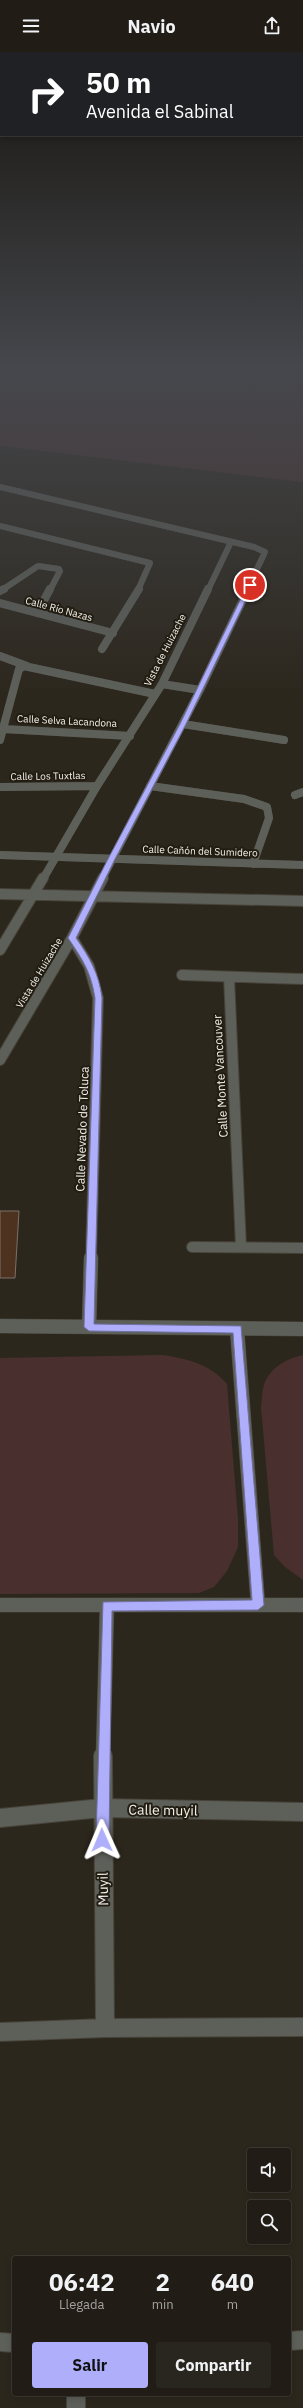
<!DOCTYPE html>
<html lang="es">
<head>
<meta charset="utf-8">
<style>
  :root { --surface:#211d16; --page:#29261f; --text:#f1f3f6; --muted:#a2a2a1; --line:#3e3b35; --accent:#aeaefb }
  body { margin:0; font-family:"IBM Plex Sans",sans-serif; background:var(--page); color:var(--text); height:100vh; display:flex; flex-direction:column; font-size:15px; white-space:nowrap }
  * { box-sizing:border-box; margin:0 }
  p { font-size:13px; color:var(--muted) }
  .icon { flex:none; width:22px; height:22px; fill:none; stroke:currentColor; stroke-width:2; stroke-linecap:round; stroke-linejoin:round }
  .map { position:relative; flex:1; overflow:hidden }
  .panel { position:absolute; left:12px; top:2204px; width:279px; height:140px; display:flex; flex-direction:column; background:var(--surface); border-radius:4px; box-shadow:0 2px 6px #0003,0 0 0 1px var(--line) }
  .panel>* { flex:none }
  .guide { position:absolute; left:0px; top:0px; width:303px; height:84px; box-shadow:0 2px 6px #0003,0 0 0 1px var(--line); background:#202124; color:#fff; overflow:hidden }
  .controls { position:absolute; left:247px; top:2096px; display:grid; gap:8px }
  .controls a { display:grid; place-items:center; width:44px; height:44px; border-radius:4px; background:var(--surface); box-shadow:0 2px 6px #0003,0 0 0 1px var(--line); font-size:20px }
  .pin { position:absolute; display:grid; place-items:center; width:34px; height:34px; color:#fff; margin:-17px; border:2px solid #fff; border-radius:50%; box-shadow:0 1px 4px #0007 }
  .me { position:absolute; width:44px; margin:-22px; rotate:359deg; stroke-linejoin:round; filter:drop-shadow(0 0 3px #0008) }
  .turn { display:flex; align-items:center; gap:14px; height:84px; padding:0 20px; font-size:18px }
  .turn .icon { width:52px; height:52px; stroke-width:2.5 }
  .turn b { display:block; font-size:28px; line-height:34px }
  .eta { display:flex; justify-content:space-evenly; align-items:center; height:68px; text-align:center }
  .eta b { font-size:24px; font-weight:800; line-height:28px }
  .button { display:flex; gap:8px; margin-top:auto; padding:8px 20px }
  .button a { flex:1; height:46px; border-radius:4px; background:var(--accent); color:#111; font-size:16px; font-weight:800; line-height:46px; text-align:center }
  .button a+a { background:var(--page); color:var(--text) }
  header { display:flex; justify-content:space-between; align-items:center; height:52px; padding:0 20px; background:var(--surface); font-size:18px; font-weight:800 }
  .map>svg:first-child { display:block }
  .green { fill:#49302f }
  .building { fill:#4e3220; stroke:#7c7068 }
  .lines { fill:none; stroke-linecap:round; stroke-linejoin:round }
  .minor-far4-casing { stroke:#48433a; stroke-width:6 }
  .minor-far3-casing { stroke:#48433a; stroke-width:8 }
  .minor-far2-casing { stroke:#48433a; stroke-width:12 }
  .minor-far1-casing { stroke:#48433a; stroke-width:15 }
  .minor-casing { stroke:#48433a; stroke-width:20 }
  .minor-far4 { stroke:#5d5f59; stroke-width:6 }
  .minor-far3 { stroke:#5d5f59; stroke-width:8 }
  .minor-far2 { stroke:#5d5f59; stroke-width:10 }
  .minor-far1 { stroke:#5d5f59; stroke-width:14 }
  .minor { stroke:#5d5f59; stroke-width:18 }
  .route { fill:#aeaefb; stroke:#7171a3 }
  .labels { text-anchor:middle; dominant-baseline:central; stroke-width:4; stroke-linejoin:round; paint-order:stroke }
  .far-street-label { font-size:10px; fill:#f4f1ea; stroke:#221d13 }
  .street-label { font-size:12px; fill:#f4f1ea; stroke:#221d13 }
  .near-street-label { font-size:14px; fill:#f4f1ea; stroke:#221d13 }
</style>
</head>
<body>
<header><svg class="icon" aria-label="menu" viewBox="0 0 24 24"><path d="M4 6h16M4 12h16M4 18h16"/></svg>Navio<svg class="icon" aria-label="share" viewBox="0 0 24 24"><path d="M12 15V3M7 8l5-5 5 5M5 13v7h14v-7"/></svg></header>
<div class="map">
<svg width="303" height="2356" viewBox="0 0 303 2356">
  <rect width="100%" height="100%" fill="#2c271d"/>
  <path class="green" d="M0,316H303V430L0,394Z
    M163,1303C188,1307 210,1312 227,1332L238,1467V1495L227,1519L214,1535L199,1541L0,1542V1306Z
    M303,1303V1528L285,1515L274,1503L261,1355C262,1348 262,1339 264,1333C269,1316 288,1306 303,1303Z"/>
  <path class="building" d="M0,1159H19L15,1226H0Z"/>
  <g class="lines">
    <defs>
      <path id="minor-far4" d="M0,435L254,495L265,500L247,538
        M0,474L150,511L138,538
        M2,538L38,514L59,517L60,519L50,538
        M208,538L231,490"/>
      <path id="minor-far3" d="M0,539L4,537
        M0,551L113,581
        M37,561L50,537
        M102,597L139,537
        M0,604L27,614
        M162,632L200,638
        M183,672L284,688
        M3,677L130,684
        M0,688L19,617L24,614L155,642
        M150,734L244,747L267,755L269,766L253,812
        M0,735L97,734
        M295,743L303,740
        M0,803L303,813
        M43,827L97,734L162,632L208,537
        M102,827L200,638L248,537"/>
      <path id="minor-far2" d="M0,842L303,849
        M72,886L89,914L98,946L91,1207
        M0,898L43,826
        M182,923L303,927
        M229,925L241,1195
        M0,1008L72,886L103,826
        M192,1195L303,1196"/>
      <path id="minor-far1" d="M0,1274L303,1277
        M89,1275L91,1206
        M237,1277L258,1553
        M0,1553H303
        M103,1705L107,1554"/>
      <path id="minor" d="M103,1704L105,1976
        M0,1766L102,1756L303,1760
        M0,1980L105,1976L303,1975
        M289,2289L303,2288
        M0,2290L14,2291
        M76,2342V2356"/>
    </defs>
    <use href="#minor-far4" class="minor-far4-casing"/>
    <use href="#minor-far3" class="minor-far3-casing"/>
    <use href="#minor-far2" class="minor-far2-casing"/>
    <use href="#minor-far1" class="minor-far1-casing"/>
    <use href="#minor" class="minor-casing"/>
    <use href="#minor-far4" class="minor-far4"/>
    <use href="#minor-far3" class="minor-far3"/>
    <use href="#minor-far2" class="minor-far2"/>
    <use href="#minor-far1" class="minor-far1"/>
    <use href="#minor" class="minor"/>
  </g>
  <linearGradient id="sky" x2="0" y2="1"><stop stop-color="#181510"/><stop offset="0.49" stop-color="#45474c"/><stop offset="1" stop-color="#45474c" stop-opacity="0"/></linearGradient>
  <rect width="303" height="646" fill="url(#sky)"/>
  <path class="route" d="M248,532L253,533L186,672L115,807L76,886C90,906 99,922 102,946L94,1272L241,1274L264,1553L258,1558L112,1559L109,1788L107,1792L102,1794L98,1792L96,1788L103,1550L252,1548L233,1281L89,1279L84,1275L95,946C91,920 83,908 68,886L108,807L180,672Z"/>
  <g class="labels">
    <g class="far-street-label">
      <text transform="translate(59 557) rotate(15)">Calle Río Nazas</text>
      <text transform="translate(165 598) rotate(-63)">Vista de Huizache</text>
      <text transform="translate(67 669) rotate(3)">Calle Selva Lacandona</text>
      <text transform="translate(48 724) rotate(-1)">Calle Los Tuxtlas</text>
      <text transform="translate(200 799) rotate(2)">Calle Cañón del Sumidero</text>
      <text transform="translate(39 921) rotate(-59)">Vista de Huizache</text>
    </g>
    <g class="street-label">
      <text transform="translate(220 1024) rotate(-93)">Calle Monte Vancouver</text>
      <text transform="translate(82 1077) rotate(-88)">Calle Nevado de Toluca</text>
    </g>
    <g class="near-street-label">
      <text transform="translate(163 1758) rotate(1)">Calle muyil</text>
      <text transform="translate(103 1837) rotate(-91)">Muyil</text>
    </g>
  </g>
</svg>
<div class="controls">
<a><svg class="icon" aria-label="sound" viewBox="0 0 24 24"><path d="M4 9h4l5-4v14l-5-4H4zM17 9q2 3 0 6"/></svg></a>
<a><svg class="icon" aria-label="search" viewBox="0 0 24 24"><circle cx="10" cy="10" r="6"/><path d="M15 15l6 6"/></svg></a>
</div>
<div class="pin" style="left:250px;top:533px;background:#d93025"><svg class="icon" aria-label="arrive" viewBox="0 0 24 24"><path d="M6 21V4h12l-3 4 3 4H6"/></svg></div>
<svg class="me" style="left:102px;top:1788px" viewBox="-20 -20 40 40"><path d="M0-17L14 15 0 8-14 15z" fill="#aeaefb" stroke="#fff" stroke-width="4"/></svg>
<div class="guide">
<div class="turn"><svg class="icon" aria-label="right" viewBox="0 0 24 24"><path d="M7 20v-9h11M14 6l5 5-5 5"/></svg><div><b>50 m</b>Avenida el Sabinal</div></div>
</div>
<section class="panel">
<div class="eta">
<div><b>06:42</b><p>Llegada</p></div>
<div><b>2</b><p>min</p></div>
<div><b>640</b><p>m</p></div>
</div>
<div class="button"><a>Salir</a><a>Compartir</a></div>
</section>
</div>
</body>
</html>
